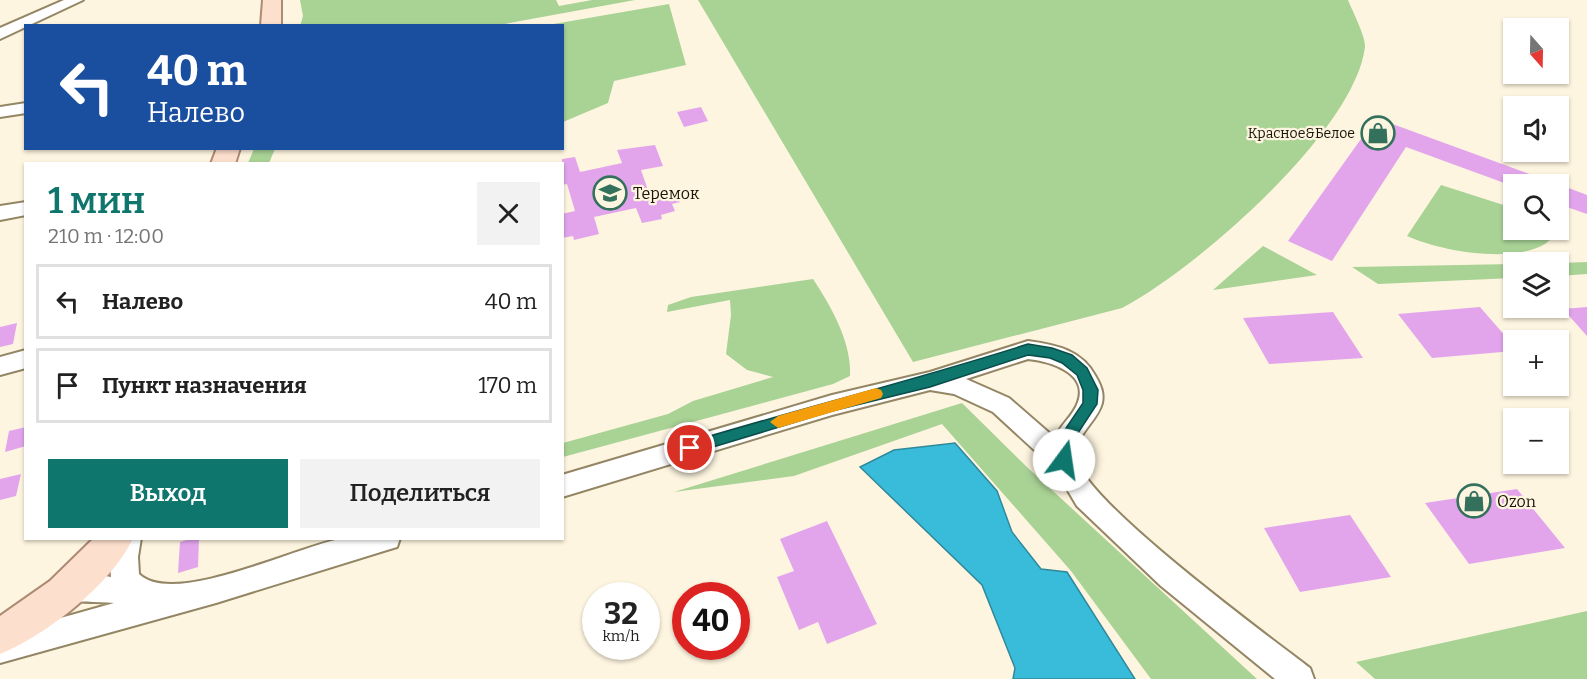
<!DOCTYPE html>
<html lang="ru">
<head>
<meta charset="utf-8">
<style>
  :root { --surface:#fff; --page:#f2f2f2; --text:#222; --muted:#767676; --line:#e0e0e0; --accent:#0f766e }
  body { margin:0; font-family:Bitter,serif; background:var(--page); color:var(--text); height:100vh; display:flex; flex-direction:column; font-size:22px; white-space:nowrap }
  * { box-sizing:border-box; margin:0 }
  p { font-size:20px; color:var(--muted) }
  .icon { flex:none; width:33px; height:33px; fill:none; stroke:currentColor; stroke-width:2; stroke-linecap:round; stroke-linejoin:round }
  .map { position:relative; flex:1; overflow:hidden }
  .sheet { position:absolute; left:24px; top:162px; width:540px; height:378px; display:flex; flex-direction:column; background:var(--surface); border-radius:0px; box-shadow:0 2px 4px #0004 }
  .sheet>* { flex:none }
  .hud { position:absolute; left:24px; top:24px; width:540px; height:126px; border-radius:0px; box-shadow:0 2px 4px #0004; background:#1a4fa0; color:#fff; overflow:hidden }
  .needle { width:39px; rotate:160deg }
  .controls { position:absolute; left:1503px; top:18px; display:grid; gap:12px }
  .controls a { display:grid; place-items:center; width:66px; height:66px; border-radius:0px; background:var(--surface); box-shadow:0 2px 4px #0004; font-size:30px }
  .speed { position:absolute; left:582px; top:582px; display:flex; gap:12px; font-size:30px; font-weight:700; text-align:center }
  .speed>* { display:grid; place-content:center; width:78px; height:78px; border-radius:50%; background:var(--surface); box-shadow:0 2px 4px #0004; line-height:1 }
  .speed small { font-size:15px; font-weight:400 }
  .speed .limit { border:9px solid #d22; background:#fff; color:#111 }
  .pin { position:absolute; display:grid; place-items:center; width:51px; height:51px; color:#fff; margin:-26px; border:3px solid #fff; border-radius:50%; box-shadow:0 2px 6px #0007 }
  .me { position:absolute; width:66px; margin:-33px; rotate:14deg; stroke-linejoin:round; filter:drop-shadow(0 0 4px #0008) }
  .turn { display:flex; align-items:center; gap:21px; height:126px; padding:0 24px; font-size:27px }
  .turn .icon { width:78px; height:78px; stroke-width:2.5 }
  .turn b { display:block; font-size:42px; line-height:51px }
  .round { display:grid; place-items:center; flex:none; width:63px; height:63px; border-radius:0px; background:var(--page) }
  .headline { display:flex; align-items:center; justify-content:space-between; height:102px; padding:0 24px }
  h1 { font-size:36px; font-weight:600; line-height:45px; color:var(--accent) }
  .cta { display:flex; gap:12px; margin-top:auto; padding:12px 24px }
  .cta a { flex:1; height:69px; border-radius:0px; background:var(--accent); color:#fff; font-size:24px; font-weight:600; line-height:69px; text-align:center }
  .cta a+a { background:var(--page); color:var(--text) }
  ul { padding:0; list-style:none }
  li { display:flex; align-items:center; gap:18px; height:75px; margin:0 12px 9px; padding:0 12px; border:3px solid var(--line); border-radius:0px }
  li div { flex:1 }
  li b { display:block; font-size:22px }
  li em { font-style:normal }
  .map>svg:first-child { display:block }
  .green { fill:#a9d295 }
  .water { fill:#39bbda; stroke:#30899b; stroke-width:1.5 }
  .building { fill:#e2a5ec }
  .lines { fill:none; stroke-linecap:round; stroke-linejoin:round }
  .minor-casing { stroke:#948665; stroke-width:4 }
  .major-casing { stroke:#ad8a73; stroke-width:4 }
  .minor { fill:#fff; fill-rule:evenodd }
  .major { fill:#fddfcd; fill-rule:evenodd }
  .route { fill:#0f766e; stroke:#0a4d48; stroke-width:1.5 }
  .slow { fill:#f59e0b }
  .labels { text-anchor:middle; dominant-baseline:central; stroke-width:4.5; stroke-linejoin:round; paint-order:stroke }
  .far-poi-label { font-size:14px; fill:#1b1508; stroke:#fef5e0; text-anchor:end }
  .poi-label { font-size:16px; fill:#1b1508; stroke:#fef5e0; text-anchor:start }
</style>
</head>
<body>
<div class="map">
<svg width="1587" height="679" viewBox="0 0 1587 679">
  <rect width="100%" height="100%" fill="#fef5e0"/>
  <path class="green" d="M300,0H556L559,6L592,0H635L499,25L300,26L303,16Z
    M698,0H1348C1352,10 1366,37 1365,47C1355,131 1195,270 1122,308L913,362Z
    M669,4L686,65L614,81L608,103L563,122L562,26L548,25Z
    M254,149H275L269,163H248Z
    M1441,185L1513,208L1514,230H1558L1559,223L1566,225C1559,231 1552,239 1545,244C1512,264 1440,251 1407,236Z
    M1263,246L1317,275L1213,290Z
    M1587,262V274L1559,276V263Z
    M1513,264V278L1378,284L1352,267Z
    M813,279C831,306 852,343 850,376L833,384L563,457V443L668,414L693,401L773,377L747,370L726,354L731,315L730,300L667,312L668,305L691,297Z
    M962,403L1028,468L1257,679H1151L1071,571L942,424L794,476L674,492Z
    M1587,611V679H1375L1356,662Z"/>
  <path class="water" d="M955,443L997,491L1012,532L1041,569L1067,572L1135,679H1013L1015,668L982,585L860,467L894,450Z"/>
  <path class="building" d="M701,107L708,121L684,127L677,112Z
    M1376,118L1554,183V184H1507L1406,147L1332,261L1288,241Z
    M655,145L663,166L641,170L650,196L675,190L680,202L672,204L675,211L661,215L662,219L642,223L636,208L594,217L599,234L574,240L573,236L562,238V214L575,211L567,184L562,185V159L575,157L580,172L622,163L617,150Z
    M1558,184L1587,195V214L1558,204Z
    M1480,307L1514,346V351L1432,358L1398,314Z
    M1587,307V336L1563,309Z
    M1333,312L1363,358L1269,364L1243,318Z
    M17,323L13,344L0,347V327Z
    M26,427V446L5,452L9,431Z
    M21,474L16,496L0,500V479Z
    M1517,489L1565,548L1469,564L1425,503Z
    M1350,515L1391,577L1300,592L1264,528Z
    M827,521L877,624L827,644L818,622L799,630L777,577L794,571L780,539Z
    M193,538H199L198,567L178,573L180,542Z"/>
  <g class="lines">
    <defs>
      <path id="minor" d="M64,0H83L0,39V28Z
        M26,103V113L0,117V107Z
        M26,202V215L0,220V206Z
        M1028,341C1057,345 1082,350 1096,377C1101,386 1104,393 1102,403C1097,423 1071,437 1077,460C1088,504 1267,635 1310,668L1314,679H1275L1161,586L1077,506L1055,469L993,412L954,394L930,390L832,415L562,497V475L832,395L930,372ZM1028,359C1048,361 1089,372 1078,402C1074,415 1060,425 1055,438L1009,398L966,379Z
        M26,350V368L0,375V357Z
        M114,538H141L138,557L139,574C174,608 299,545 345,538C363,536 382,538 400,538L397,547L387,550L216,603L0,663V635L114,603C96,601 76,604 60,597L56,588L60,579L70,575L93,574L111,577L110,557Z"/>
      <path id="major" d="M263,0H281V26H261Z
        M217,148H240L235,164H211Z
        M94,538H133C112,584 45,636 0,654V616L50,581Z"/>
    </defs>
    <use href="#minor" class="minor-casing"/>
    <use href="#major" class="major-casing"/>
    <use href="#minor" class="minor"/>
    <use href="#major" class="major"/>
  </g>
  <path class="route" d="M1028,344L1052,348L1072,355L1087,368L1098,390L1097,404L1074,439L1069,465L1064,467L1056,460L1060,437L1083,403V390L1077,375L1062,363L1050,358L1028,355L930,387L832,411L690,454L682,448L690,442C802,408 916,380 1028,344Z"/>
  <path class="slow" d="M876,388L881,390L883,394L881,398L778,428L770,422L778,416Z"/>
  <defs>
    <symbol id="shop-ring" viewBox="-11 -11 22 22"><circle r="9.5" fill="#fef5e0" stroke="#34715c" stroke-width="1.5"/><path d="M-5-2.5h2.3a2.7 3.5 0 0 1 5.4 0H5L5.5 6h-11ZM-1.5-2.5h3a1.5 2.3 0 0 0-3 0Z" fill="#34715c"/></symbol>
    <symbol id="school-ring" viewBox="-11 -11 22 22"><circle r="9.5" fill="#fef5e0" stroke="#34715c" stroke-width="1.5"/><path d="M0-5L7-2L0 1L-7-2ZM-4 1L0 2.5L4 1V4Q0 6-4 4Z" fill="#34715c"/></symbol>
  </defs>
  <g fill-rule="evenodd">
    <use href="#shop-ring" x="1359" y="114" width="38" height="38"/>
    <use href="#school-ring" x="591" y="174" width="38" height="38"/>
    <use href="#shop-ring" x="1455" y="482" width="38" height="38"/>
  </g>
  <g class="labels">
    <g class="far-poi-label">
      <text x="1355" y="133">Красное&amp;Белое</text>
    </g>
    <g class="poi-label">
      <text x="633" y="193">Теремок</text>
      <text x="1497" y="501">Ozon</text>
    </g>
  </g>
</svg>
<div class="controls">
<a><svg class="needle" viewBox="-14 -14 28 28"><path d="M0-13l5 13h-10z" fill="#e53935"/><path d="M0 13l5-13h-10z" fill="#767676"/></svg></a>
<a><svg class="icon" aria-label="sound" viewBox="0 0 24 24"><path d="M4 9h4l5-4v14l-5-4H4zM17 9q2 3 0 6"/></svg></a>
<a><svg class="icon" aria-label="search" viewBox="0 0 24 24"><circle cx="10" cy="10" r="6"/><path d="M15 15l6 6"/></svg></a>
<a><svg class="icon" aria-label="layers" viewBox="0 0 24 24"><path d="M12 4l9 5-9 5-9-5zM3 14l9 5 9-5"/></svg></a>
<a>+</a>
<a>−</a>
</div>
<div class="speed"><div>32<small>km/h</small></div><div class="limit">40</div></div>
<div class="pin" style="left:690px;top:448px;background:#d93025"><svg class="icon" aria-label="arrive" viewBox="0 0 24 24"><path d="M6 21V4h12l-3 4 3 4H6"/></svg></div>
<svg class="me" style="left:1064px;top:460px" viewBox="-20 -20 40 40"><circle r="19" fill="#fff"/><path d="M0-13L10 11 0 6-10 11z" fill="#0f766e"/></svg>
<div class="hud">
<div class="turn"><svg class="icon" aria-label="left" viewBox="0 0 24 24"><path d="M17 20v-9H6M10 6l-5 5 5 5"/></svg><div><b>40 m</b>Налево</div></div>
</div>
<section class="sheet">
<div class="headline"><div><h1>1 мин</h1><p>210 m · 12:00</p></div><a class="round"><svg class="icon" aria-label="close" viewBox="0 0 24 24"><path d="M6 6l12 12M18 6L6 18"/></svg></a></div>
<ul>
<li><svg class="icon" aria-label="left" viewBox="0 0 24 24"><path d="M17 20v-9H6M10 6l-5 5 5 5"/></svg><div><b>Налево</b></div><em>40 m</em></li>
<li><svg class="icon" aria-label="arrive" viewBox="0 0 24 24"><path d="M6 21V4h12l-3 4 3 4H6"/></svg><div><b>Пункт назначения</b></div><em>170 m</em></li>
</ul>
<div class="cta"><a>Выход</a><a>Поделиться</a></div>
</section>
</div>
</body>
</html>
